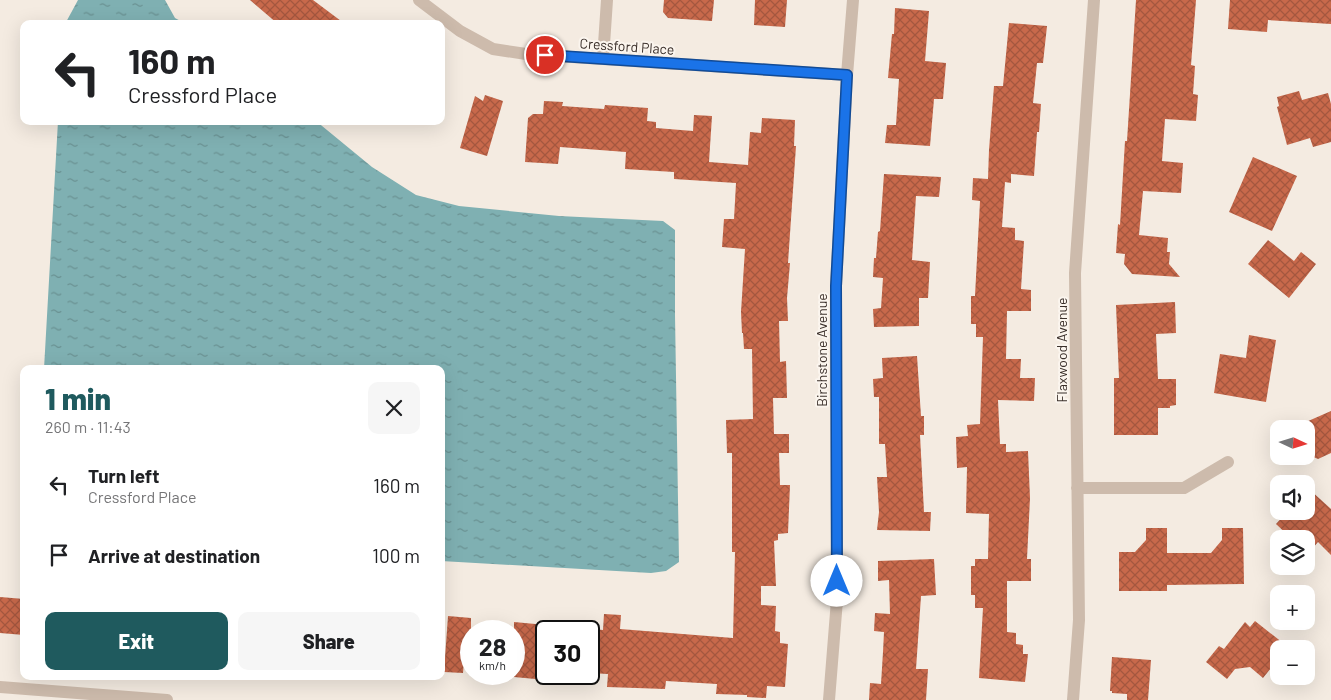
<!DOCTYPE html>
<html lang="en">
<head>
<meta charset="utf-8">
<style>
  :root { --surface:#fff; --page:#f6f6f6; --text:#202124; --muted:#757577; --accent:#1f5a5e }
  body { margin:0; font-family:Barlow,sans-serif; background:var(--page); color:var(--text); height:100vh; display:flex; flex-direction:column; font-size:19px; white-space:nowrap }
  * { box-sizing:border-box; margin:0 }
  p { font-size:16px; color:var(--muted) }
  .icon { flex:none; width:28px; height:28px; fill:none; stroke:currentColor; stroke-width:2; stroke-linecap:round; stroke-linejoin:round }
  .map { position:relative; flex:1; overflow:hidden }
  .drawer { position:absolute; left:20px; top:365px; width:425px; height:315px; display:flex; flex-direction:column; background:var(--surface); border-radius:10px; box-shadow:0 5px 20px #0002 }
  .drawer>* { flex:none }
  .guide { position:absolute; left:20px; top:20px; width:425px; height:105px; border-radius:10px; box-shadow:0 5px 20px #0002; background:#fff; color:var(--text); overflow:hidden }
  .needle { width:32px; rotate:94deg }
  .tools { position:absolute; left:1270px; top:420px; display:grid; gap:10px }
  .tools a { display:grid; place-items:center; width:45px; height:45px; border-radius:10px; background:var(--surface); box-shadow:0 5px 20px #0002; font-size:25px }
  .speed { position:absolute; left:460px; top:620px; display:flex; gap:10px; font-size:25px; font-weight:700; text-align:center }
  .speed>* { display:grid; place-content:center; width:65px; height:65px; border-radius:50%; background:var(--surface); box-shadow:0 5px 20px #0002; line-height:1 }
  .speed small { font-size:12px; font-weight:400 }
  .speed .limit { border:2px solid #111; border-radius:8px; background:#fff; color:#111 }
  .pin { position:absolute; display:grid; place-items:center; width:42px; height:42px; color:#fff; margin:-21px; border:2px solid #fff; border-radius:50%; box-shadow:0 1px 5px #0007 }
  .me { position:absolute; width:55px; margin:-28px; rotate:0deg; stroke-linejoin:round; filter:drop-shadow(0 0 4px #0008) }
  .turn { display:flex; align-items:center; gap:18px; height:105px; padding:0 25px; font-size:22px }
  .turn .icon { width:65px; height:65px; stroke-width:2.5 }
  .turn b { display:block; font-size:35px; line-height:42px }
  .round { display:grid; place-items:center; flex:none; width:52px; height:52px; border-radius:10px; background:var(--page) }
  .head { display:flex; align-items:center; justify-content:space-between; height:85px; padding:0 25px }
  h1 { font-size:30px; font-weight:800; line-height:38px; color:var(--accent) }
  .primary-button { display:flex; gap:10px; margin-top:auto; padding:10px 25px }
  .primary-button a { flex:1; height:58px; border-radius:10px; background:var(--accent); color:#fff; font-size:20px; font-weight:800; line-height:58px; text-align:center }
  .primary-button a+a { background:var(--page); color:var(--text) }
  ul { padding:0; list-style:none }
  li { display:flex; align-items:center; gap:15px; height:70px; padding:0 25px }
  li div { flex:1 }
  li b { display:block; font-size:19px }
  li em { font-style:normal }
  .map>svg:first-child { display:block }
  .water { fill:url(#water-ripples) }
  .building { fill:url(#building-cross-hatch) }
  .lines { fill:none; stroke-linecap:round; stroke-linejoin:round }
  .minor { stroke:#cdbbac; stroke-width:12 }
  .route-casing { stroke:#114b97; stroke-width:12 }
  .route { stroke:#1a73e8; stroke-width:9 }
  .labels { text-anchor:middle; dominant-baseline:central; stroke-width:4; stroke-linejoin:round; paint-order:stroke }
  .street-label { font-size:14px; fill:#3b302b; stroke:#fbf5ee }
</style>
</head>
<body>
<div class="map">
<svg width="1331" height="700" viewBox="0 0 1331 700">
  <defs>
    <pattern id="water-ripples" width="26" height="14" patternUnits="userSpaceOnUse" patternTransform="scale(1.25)"><rect width="26" height="14" fill="#7fb0b2"/><path d="M2 4q2-2 4 0t4 0M15 11q2-2 4 0t4 0" fill="none" stroke="#699091"/></pattern>
    <pattern id="building-cross-hatch" width="8" height="8" patternUnits="userSpaceOnUse" patternTransform="scale(1.25)"><rect width="8" height="8" fill="#c8694b"/><path d="M0 0l8 8M0 8l8-8" fill="none" stroke="#a4573f"/></pattern>
  </defs>
  <rect width="100%" height="100%" fill="#f4ebe1"/>
  <path class="water" d="M78,0H165L175,18L186,24H65Z
    M58,121H316L372,167L416,195L459,206L559,216L663,221L675,230V315L679,562L666,571L651,573L441,561V369H44Z"/>
  <path class="building" d="M250,0H313L345,24H278Z
    M664,0H714L712,21L668,18L663,12Z
    M755,0H787L785,27L754,25Z
    M1136,0H1196L1191,65L1195,66L1193,94L1198,95L1196,121L1165,119L1162,161L1183,163L1181,193L1143,191L1139,235L1168,238L1167,252H1170L1169,264L1180,277L1132,274L1124,264L1125,254L1116,253L1118,224L1120,225L1125,141H1127Z
    M1230,0H1331V24L1268,20L1267,32L1228,29Z
    M895,8L929,11L925,61L946,63L943,99H934L930,146L885,143L887,125H896L899,79L888,78L892,34H894Z
    M1009,23L1047,26L1043,63H1037L1033,103L1041,104L1039,132H1037L1034,176L1011,174V183L1005,182L1002,227L1015,228V240L1024,241L1021,289L1031,290V311H1007L1006,359H1021L1020,378H1035L1034,401L998,400L1000,444H1006V452L1028,451L1030,498L1027,559H1031V581H1007V632L1016,633V644L1023,645V654H1028L1025,682L979,678L983,608H975V595H971V566H975V559H988L989,514L966,513L967,467L957,468L956,437L968,436L967,425L980,424L983,337H976V324H971V296H975L980,201L972,200L973,178L988,179L989,150L994,86H1003Z
    M1299,91L1302,100L1328,93L1331,104V142L1313,147L1310,138L1287,145L1277,107L1279,106L1277,97Z
    M485,95L503,101L487,156L460,148L475,96L483,101Z
    M544,101L563,102L562,106L604,109L605,105L648,108L647,121L656,122V128L693,131L694,115L712,116L709,162L748,165L750,132L761,133L762,118L795,120L794,146H796L788,263H790L787,298L788,321H779L780,362L786,361L787,398H773L774,434H789V453H779L780,485H790L788,533L778,534V540L774,541L776,586H761V605L776,606L775,631L780,632V643L788,644L785,687L767,686L766,698L747,697V695L716,694L717,684L666,681L665,689L607,687L608,674L590,673L593,629L603,630L604,614L621,615L620,629L733,638L735,552H732V453H727L726,420L753,419L752,349H744L743,333H742L741,312L745,249L722,247L724,219H734L736,183L674,179V172L625,169L626,152L560,147L558,164L525,162L528,118L533,114H543Z
    M1253,157L1297,176L1272,231L1229,212Z
    M884,174L941,177L939,197L916,196L912,260L930,262L928,298H919V326L874,327L873,309L881,308L883,278L873,277L874,258H876L878,232L880,231Z
    M1268,240L1294,261L1301,252L1316,264L1289,298L1248,264Z
    M1175,302L1176,333L1156,334L1158,379H1176V405L1170,406V408H1158V435H1114V378H1119L1116,305Z
    M1249,335L1276,340L1266,402L1214,393L1220,354L1246,358Z
    M917,356L921,416H924V435H920L924,512H931L930,531L877,530L879,512L877,477H887L885,444H879V397H874L873,379L883,378L882,358Z
    M1331,411V453L1318,459L1306,454V422Z
    M1309,489L1331,509V555L1318,542L1306,556V539H1292L1276,524L1288,511H1306V491Z
    M1146,528H1167V553H1211L1222,540V528H1243L1244,584L1167,585V591H1119V552H1135L1146,540Z
    M934,559L936,595L921,596L916,669H928L926,700H869L870,683L881,684L883,652L884,632L874,631L875,613L890,614L889,580L878,581V561Z
    M0,597L24,599V635L0,633Z
    M448,616L471,618V660L464,661L463,673L444,672Z
    M1255,621L1288,647L1286,649H1279V658L1263,678L1250,667L1235,669L1227,679L1206,662L1219,646L1224,649L1245,622L1250,627Z
    M514,622L546,625V680L514,677Z
    M1112,657L1151,660L1148,700H1127V694L1112,693V691H1110Z"/>
  <g class="lines">
    <path class="minor" d="M419,0L460,31L493,49L526,54L847,75
      M603,59L607,0
      M1077,488H1184L1228,462
      M0,687L167,700
      M829,700L837,600L836,286L847,75L853,0
      M1073,700L1079,620L1075,273L1094,0"/>
  </g>
  <g class="lines">
    <defs>
      <path id="route" d="M545,55L847,75L836,286L837,581"/>
    </defs>
    <use href="#route" class="route-casing"/>
    <use href="#route" class="route"/>
  </g>
  <g class="labels">
    <g class="street-label">
      <text transform="translate(627 46) rotate(4)">Cressford Place</text>
      <text transform="translate(821 350) rotate(-90)">Birchstone Avenue</text>
      <text transform="translate(1061 350) rotate(-90)">Flaxwood Avenue</text>
    </g>
  </g>
</svg>
<div class="tools">
<a><svg class="needle" viewBox="-14 -14 28 28"><path d="M0-13l5 13h-10z" fill="#e53935"/><path d="M0 13l5-13h-10z" fill="#757577"/></svg></a>
<a><svg class="icon" aria-label="sound" viewBox="0 0 24 24"><path d="M4 9h4l5-4v14l-5-4H4zM17 9q2 3 0 6"/></svg></a>
<a><svg class="icon" aria-label="layers" viewBox="0 0 24 24"><path d="M12 4l9 5-9 5-9-5zM3 14l9 5 9-5"/></svg></a>
<a>+</a>
<a>−</a>
</div>
<div class="speed"><div>28<small>km/h</small></div><div class="limit">30</div></div>
<div class="pin" style="left:545px;top:55px;background:#d93025"><svg class="icon" aria-label="arrive" viewBox="0 0 24 24"><path d="M6 21V4h12l-3 4 3 4H6"/></svg></div>
<svg class="me" style="left:837px;top:581px" viewBox="-20 -20 40 40"><circle r="19" fill="#fff"/><path d="M0-13L10 11 0 6-10 11z" fill="#1a73e8"/></svg>
<div class="guide">
<div class="turn"><svg class="icon" aria-label="left" viewBox="0 0 24 24"><path d="M17 20v-9H6M10 6l-5 5 5 5"/></svg><div><b>160 m</b>Cressford Place</div></div>
</div>
<section class="drawer">
<div class="head"><div><h1>1 min</h1><p>260 m · 11:43</p></div><a class="round"><svg class="icon" aria-label="close" viewBox="0 0 24 24"><path d="M6 6l12 12M18 6L6 18"/></svg></a></div>
<ul>
<li><svg class="icon" aria-label="left" viewBox="0 0 24 24"><path d="M17 20v-9H6M10 6l-5 5 5 5"/></svg><div><b>Turn left</b><p>Cressford Place</p></div><em>160 m</em></li>
<li><svg class="icon" aria-label="arrive" viewBox="0 0 24 24"><path d="M6 21V4h12l-3 4 3 4H6"/></svg><div><b>Arrive at destination</b></div><em>100 m</em></li>
</ul>
<div class="primary-button"><a>Exit</a><a>Share</a></div>
</section>
</div>
</body>
</html>
